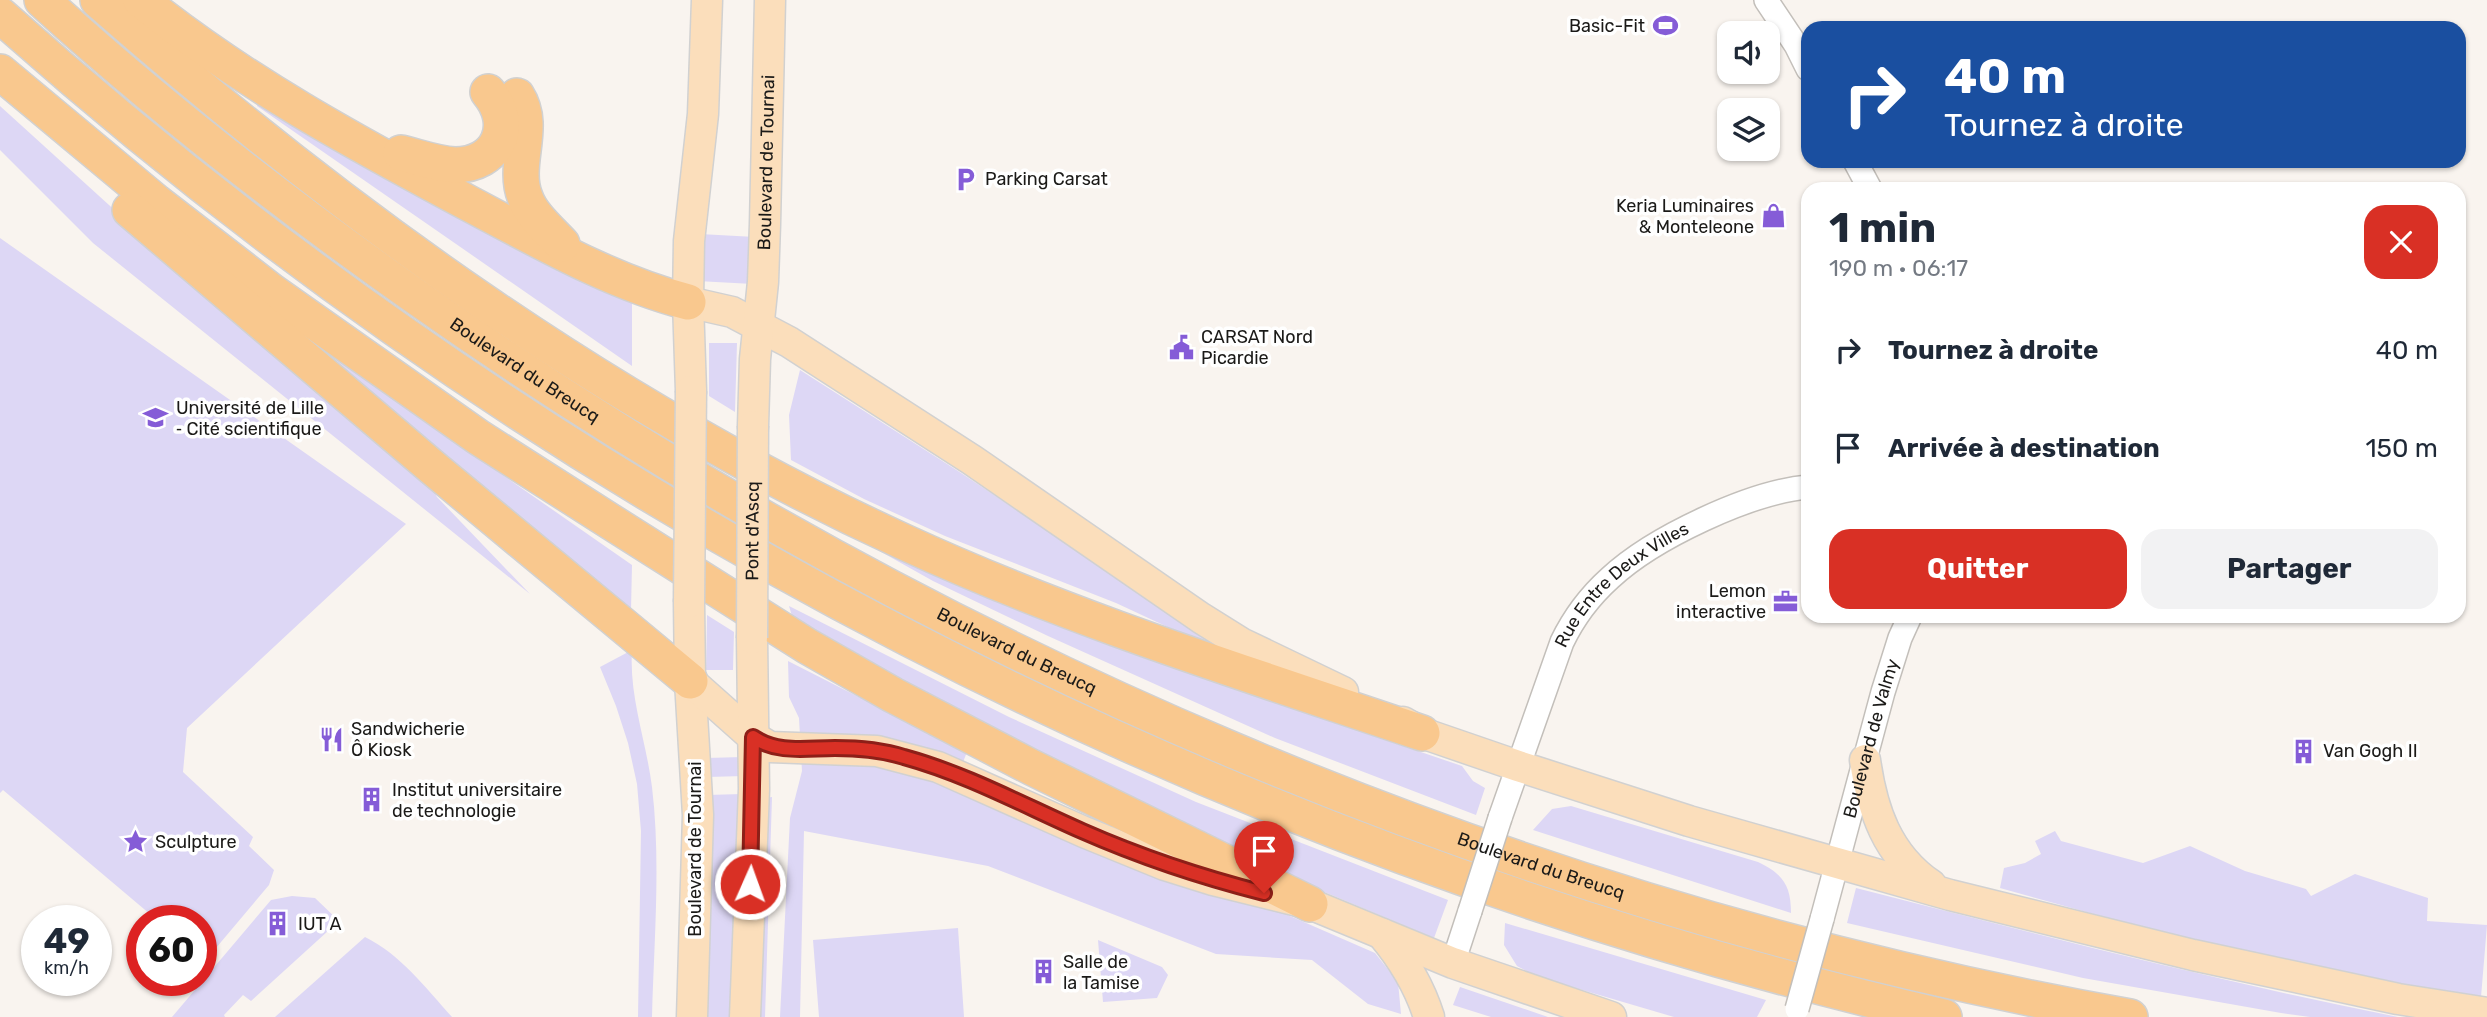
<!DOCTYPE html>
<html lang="fr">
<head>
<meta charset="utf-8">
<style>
  :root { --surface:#fff; --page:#f2f2f3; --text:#1f2937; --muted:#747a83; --accent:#d93025 }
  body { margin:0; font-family:Rubik,sans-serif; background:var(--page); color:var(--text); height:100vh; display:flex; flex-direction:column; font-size:26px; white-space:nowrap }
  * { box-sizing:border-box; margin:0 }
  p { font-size:23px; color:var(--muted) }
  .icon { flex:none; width:38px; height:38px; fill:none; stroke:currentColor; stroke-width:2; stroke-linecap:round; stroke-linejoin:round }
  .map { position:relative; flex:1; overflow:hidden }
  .details { position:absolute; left:1801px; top:182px; width:665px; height:441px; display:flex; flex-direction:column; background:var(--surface); border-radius:21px; box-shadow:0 2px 5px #0004 }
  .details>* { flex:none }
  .guide { position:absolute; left:1801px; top:21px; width:665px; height:147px; border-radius:21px; box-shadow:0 2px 5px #0004; background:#1a4fa0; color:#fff; overflow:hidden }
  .buttons { position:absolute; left:1717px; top:21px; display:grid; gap:14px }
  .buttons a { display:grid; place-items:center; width:63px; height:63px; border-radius:14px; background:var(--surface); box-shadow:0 2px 5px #0004; font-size:35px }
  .speed { position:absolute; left:21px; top:905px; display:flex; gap:14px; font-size:35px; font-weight:700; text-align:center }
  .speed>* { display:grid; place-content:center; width:91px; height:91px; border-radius:50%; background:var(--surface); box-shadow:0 2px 5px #0004; line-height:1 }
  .speed small { font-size:18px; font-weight:400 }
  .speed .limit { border:10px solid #d22; background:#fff; color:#111 }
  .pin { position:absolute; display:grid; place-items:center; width:60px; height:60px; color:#fff; margin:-72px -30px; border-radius:50% 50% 50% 0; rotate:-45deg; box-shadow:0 0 7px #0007 }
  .pin .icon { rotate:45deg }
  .me { position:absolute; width:77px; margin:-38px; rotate:2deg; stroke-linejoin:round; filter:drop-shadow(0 0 5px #0008) }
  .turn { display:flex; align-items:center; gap:24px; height:147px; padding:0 28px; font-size:32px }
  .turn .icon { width:91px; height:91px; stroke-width:2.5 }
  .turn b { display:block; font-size:49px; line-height:60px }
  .round { display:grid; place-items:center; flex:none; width:74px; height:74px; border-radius:21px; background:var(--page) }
  .summary { display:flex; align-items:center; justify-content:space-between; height:119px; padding:0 28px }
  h1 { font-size:42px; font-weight:700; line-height:52px }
  .button { display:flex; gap:14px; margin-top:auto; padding:14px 28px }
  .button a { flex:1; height:80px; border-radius:21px; background:var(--accent); color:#fff; font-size:28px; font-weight:700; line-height:80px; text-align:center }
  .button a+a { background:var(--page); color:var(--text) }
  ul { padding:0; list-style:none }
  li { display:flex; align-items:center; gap:21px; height:98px; padding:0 28px }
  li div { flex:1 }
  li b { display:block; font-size:26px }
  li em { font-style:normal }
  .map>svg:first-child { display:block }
  .green { fill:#ddd7f5 }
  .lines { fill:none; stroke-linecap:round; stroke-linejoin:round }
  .minor-casing { stroke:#c3bfba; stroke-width:26 }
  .major-casing { stroke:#d1d1d1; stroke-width:33 }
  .highway-casing { stroke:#d1d1d1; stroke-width:38 }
  .minor { stroke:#fff; stroke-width:23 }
  .major { stroke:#fbdebb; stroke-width:30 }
  .highway { stroke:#f9c88e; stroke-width:35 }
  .minor-bridge-casing { stroke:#c3bfba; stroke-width:26; stroke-linecap:butt }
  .major-bridge-casing { stroke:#d1d1d1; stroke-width:33; stroke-linecap:butt }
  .minor-bridge { stroke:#fff; stroke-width:23 }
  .major-bridge { stroke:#fbdebb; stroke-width:30 }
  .route-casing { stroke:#8d1f18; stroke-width:18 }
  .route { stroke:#d93025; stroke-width:12 }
  .labels { text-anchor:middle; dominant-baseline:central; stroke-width:7; stroke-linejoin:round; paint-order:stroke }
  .poi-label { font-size:18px; fill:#1b1a18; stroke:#fff; text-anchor:start }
  .street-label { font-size:18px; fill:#1b1a18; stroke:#fff }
</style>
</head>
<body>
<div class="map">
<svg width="2487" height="1017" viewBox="0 0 2487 1017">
  <rect width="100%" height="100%" fill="#f9f4ef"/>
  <path class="green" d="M258,100L632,296V366L257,106Z
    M0,106L207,294L425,475L437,497L530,594L93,243L0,150Z
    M700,234L755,237L753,284L697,281Z
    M0,238L406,524L187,728L183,772L253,837L249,846L274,870L269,885L205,961L201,958V920H157L3,790L0,793Z
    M709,343H737L735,412L709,396Z
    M316,345L632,565L631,610L311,351Z
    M800,370L958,471L1208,637L1209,641L1202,643L1116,603L945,536L864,499L791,460L789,415Z
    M801,507L1068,626L1265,699L1462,766L1473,781L1485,788L1476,815L1275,738L1048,636L933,581Z
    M789,606L1009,717L1196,802L1448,900L1434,938L1250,861L940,701L792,616Z
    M707,615L734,632L733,670H706Z
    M632,650C629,697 646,740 652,787C661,862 654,941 652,1017H638L641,831L637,784L628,743L616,706L600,667Z
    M788,661L967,752L954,785L1251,899L1375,953L1398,982L1401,1014L1368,1004L1312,960L1216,954L988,866L804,831L800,1017H780L790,818L802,771L799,718L789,697Z
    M743,757L744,776L707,777L706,758Z
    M742,794L735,1017H703L707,795Z
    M772,797L765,1017H757L765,798Z
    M1571,806L1758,862C1783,874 1791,885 1791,913L1533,830L1552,809Z
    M2055,831L2061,841L2143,863L2190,846L2245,871L2306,889L2311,896L2355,874L2428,898L2427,921L2487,925L2481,997L2300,967L2126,923L2000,888L2004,868L2025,863L2041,854L2035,841Z
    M1856,888C2036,934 2216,981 2398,1017H2310L2281,1013L2083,978L1847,923Z
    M292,896L315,898L339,921L251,1001L243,995L224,1015L225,1017H172L271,900Z
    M1505,923L1766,1000L1757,1017H1674L1538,977L1517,966L1504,945Z
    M958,928L964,1017H819L813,940Z
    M365,937C400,954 426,988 452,1017H275Z
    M1098,940L1162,967L1168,975L1157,998L1103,1002Z
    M1460,987L1548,1017H1549H1491L1453,1005Z"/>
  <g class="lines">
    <defs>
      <g id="minor">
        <path d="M1766,0L1796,45L1808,69"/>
        <path d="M1855,161L1870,189"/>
        <path id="s1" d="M1500,818L1562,642C1574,617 1590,596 1610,578C1653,538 1750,492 1808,487"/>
        <path id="s2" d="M1822,919L1883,692L1900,638L1910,616"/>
        <path d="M1453,963L1470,911"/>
      </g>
      <g id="major">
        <path d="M688,302L732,312L789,342L972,460L1201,618L1241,643L1343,692"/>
        <path d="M691,391L688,302L689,241L703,114L707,0"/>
        <path id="s3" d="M753,426L755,359L763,282L765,224L770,0"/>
        <path d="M689,602L690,681L698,815L692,1017"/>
        <path d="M690,681L753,737L770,747L877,751L938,767L1084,832L1165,865L1213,880L1310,904L1453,963L1611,1017"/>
        <path d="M1403,722L1422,733L1518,766L1689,821L1950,895L2193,955L2398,999L2487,1013"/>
        <path d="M1865,760C1872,810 1887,855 1931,885"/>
        <path d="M1382,934C1402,958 1420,988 1429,1017"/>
        <path d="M745,1017L754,789L752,638"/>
      </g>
      <g id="highway">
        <path id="s4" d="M42,0C158,106 283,203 412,294C922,654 1515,908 2130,1017"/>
        <path d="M98,0C341,213 609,407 904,542C1071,619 1248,674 1422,733"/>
        <path d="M141,0C243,82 356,143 470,204C540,241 611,282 688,302"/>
        <path d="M0,15C550,506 1226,853 1944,1017"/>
        <path d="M0,72L156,202L271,291L478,437L608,520L807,646L893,695L1031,767L1310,904"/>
        <path d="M517,96C537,127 512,164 525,197C531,215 549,230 562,244"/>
        <path d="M401,153C418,157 436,164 455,165C498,165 516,125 488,92"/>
        <path d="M130,210L432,467L690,681"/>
      </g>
    </defs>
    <use href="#minor" class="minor-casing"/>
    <use href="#major" class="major-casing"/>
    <use href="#highway" class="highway-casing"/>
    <use href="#minor" class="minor"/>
    <use href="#major" class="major"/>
    <use href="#highway" class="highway"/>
    <defs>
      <path id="minor-bridge" d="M1470,911L1500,818
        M1797,1009L1822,919"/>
      <g id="major-bridge">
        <path d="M689,602L691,391"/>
        <path id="s5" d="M752,638L753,426"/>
      </g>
    </defs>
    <use href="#minor-bridge" class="minor-bridge-casing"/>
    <use href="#major-bridge" class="major-bridge-casing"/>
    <use href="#minor-bridge" class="minor-bridge"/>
    <use href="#major-bridge" class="major-bridge"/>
  </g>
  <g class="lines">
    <defs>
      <path id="route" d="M750,884L753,737C778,754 806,748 835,748C858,748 882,750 904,757C966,774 1023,805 1082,831C1141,857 1201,877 1264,893"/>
    </defs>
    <use href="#route" class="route-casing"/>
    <use href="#route" class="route"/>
  </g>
  <defs>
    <symbol id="stadium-bare" viewBox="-9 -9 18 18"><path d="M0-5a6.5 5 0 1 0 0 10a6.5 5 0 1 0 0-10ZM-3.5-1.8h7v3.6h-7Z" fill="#855cd7" stroke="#fff" stroke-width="2.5" paint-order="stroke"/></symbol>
    <symbol id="parking-bare" viewBox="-9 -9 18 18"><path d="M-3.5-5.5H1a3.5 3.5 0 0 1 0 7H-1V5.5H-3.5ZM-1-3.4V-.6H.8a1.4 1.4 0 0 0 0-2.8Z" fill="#855cd7" stroke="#fff" stroke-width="2.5" paint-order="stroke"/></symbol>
    <symbol id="shop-bare" viewBox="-9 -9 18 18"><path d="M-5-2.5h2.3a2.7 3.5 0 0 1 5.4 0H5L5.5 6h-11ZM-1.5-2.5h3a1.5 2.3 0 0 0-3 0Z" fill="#855cd7" stroke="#fff" stroke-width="2.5" paint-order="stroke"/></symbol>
    <symbol id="civic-bare" viewBox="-9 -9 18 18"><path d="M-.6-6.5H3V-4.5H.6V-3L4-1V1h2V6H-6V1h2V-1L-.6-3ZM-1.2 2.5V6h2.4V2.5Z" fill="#855cd7" stroke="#fff" stroke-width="2.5" paint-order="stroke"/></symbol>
    <symbol id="university-bare" viewBox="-9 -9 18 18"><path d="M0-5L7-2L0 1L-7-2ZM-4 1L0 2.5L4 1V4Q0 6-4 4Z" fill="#855cd7" stroke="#fff" stroke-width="2.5" paint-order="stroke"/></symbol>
    <symbol id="office-bare" viewBox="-9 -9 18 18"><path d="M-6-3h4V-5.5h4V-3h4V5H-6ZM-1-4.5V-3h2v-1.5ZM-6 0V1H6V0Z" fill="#855cd7" stroke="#fff" stroke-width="2.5" paint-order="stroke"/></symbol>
    <symbol id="restaurant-bare" viewBox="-9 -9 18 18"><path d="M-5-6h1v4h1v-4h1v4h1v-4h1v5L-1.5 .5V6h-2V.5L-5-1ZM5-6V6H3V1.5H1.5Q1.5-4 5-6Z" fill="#855cd7" stroke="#fff" stroke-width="2.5" paint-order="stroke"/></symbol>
    <symbol id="building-bare" viewBox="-9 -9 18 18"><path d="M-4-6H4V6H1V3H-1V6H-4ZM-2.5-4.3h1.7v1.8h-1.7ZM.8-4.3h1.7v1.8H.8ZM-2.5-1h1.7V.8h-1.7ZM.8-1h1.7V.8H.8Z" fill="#855cd7" stroke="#fff" stroke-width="2.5" paint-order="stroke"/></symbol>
    <symbol id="sight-bare" viewBox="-9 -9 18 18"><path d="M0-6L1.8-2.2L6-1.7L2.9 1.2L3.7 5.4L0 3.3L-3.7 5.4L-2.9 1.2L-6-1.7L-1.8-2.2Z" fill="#855cd7" stroke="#fff" stroke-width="2.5" paint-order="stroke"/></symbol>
  </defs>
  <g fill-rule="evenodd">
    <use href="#stadium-bare" x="1648" y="8" width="35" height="35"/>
    <use href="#parking-bare" x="948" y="162" width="35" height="35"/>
    <use href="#shop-bare" x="1756" y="198" width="35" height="35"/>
    <use href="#civic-bare" x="1164" y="330" width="35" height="35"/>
    <use href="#university-bare" x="138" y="400" width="35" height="35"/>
    <use href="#office-bare" x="1768" y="584" width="35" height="35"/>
    <use href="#restaurant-bare" x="314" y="722" width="35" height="35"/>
    <use href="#building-bare" x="2286" y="734" width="35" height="35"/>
    <use href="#building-bare" x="354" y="782" width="35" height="35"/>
    <use href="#sight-bare" x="118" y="824" width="35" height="35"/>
    <use href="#building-bare" x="260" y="906" width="35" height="35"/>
    <use href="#building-bare" x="1026" y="954" width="35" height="35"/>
  </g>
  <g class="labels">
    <g class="poi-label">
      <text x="1645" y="26" text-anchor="end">Basic-Fit</text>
      <text x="985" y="179">Parking Carsat</text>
      <text x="1754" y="206" text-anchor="end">Keria Luminaires<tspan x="1754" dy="21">&amp; Monteleone</tspan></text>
      <text x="1201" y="337">CARSAT Nord<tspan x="1201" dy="21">Picardie</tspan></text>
      <text x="176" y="408">Université de Lille<tspan x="176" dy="21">‐ Cité scientifique</tspan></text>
      <text x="1766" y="591" text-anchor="end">Lemon<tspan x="1766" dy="21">interactive</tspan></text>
      <text x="351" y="729">Sandwicherie<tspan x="351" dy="21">Ô Kiosk</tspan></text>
      <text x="2323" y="751">Van Gogh II</text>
      <text x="392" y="790">Institut universitaire<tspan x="392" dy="21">de technologie</tspan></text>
      <text x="155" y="842">Sculpture</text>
      <text x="298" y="924">IUT A</text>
      <text x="1063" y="962">Salle de<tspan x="1063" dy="21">la Tamise</tspan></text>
    </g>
    <g class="street-label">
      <text stroke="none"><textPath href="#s3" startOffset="264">Boulevard de Tournai</textPath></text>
      <text stroke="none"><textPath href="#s4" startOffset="609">Boulevard du Breucq</textPath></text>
      <text stroke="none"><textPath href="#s5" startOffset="107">Pont d'Ascq</textPath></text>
      <text stroke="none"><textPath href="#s1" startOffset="271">Rue Entre Deux Villes</textPath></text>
      <text stroke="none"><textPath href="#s4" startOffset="1176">Boulevard du Breucq</textPath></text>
      <text stroke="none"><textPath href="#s2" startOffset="187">Boulevard de Valmy</textPath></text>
      <text transform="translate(695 849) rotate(-90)">Boulevard de Tournai</text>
      <text stroke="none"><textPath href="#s4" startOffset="1743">Boulevard du Breucq</textPath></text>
    </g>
  </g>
</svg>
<div class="buttons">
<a><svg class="icon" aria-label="sound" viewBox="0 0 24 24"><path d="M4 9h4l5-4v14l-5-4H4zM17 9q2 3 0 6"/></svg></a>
<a><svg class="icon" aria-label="layers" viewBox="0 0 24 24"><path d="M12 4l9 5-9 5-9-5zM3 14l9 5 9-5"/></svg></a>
</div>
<div class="speed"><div>49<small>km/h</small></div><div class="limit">60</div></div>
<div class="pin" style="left:1264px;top:893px;background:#d93025"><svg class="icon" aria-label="arrive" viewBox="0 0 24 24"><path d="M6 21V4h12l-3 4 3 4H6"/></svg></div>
<svg class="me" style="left:750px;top:884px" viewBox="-20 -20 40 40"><circle r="17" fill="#d93025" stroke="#fff" stroke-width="3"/><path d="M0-11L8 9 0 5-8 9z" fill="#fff"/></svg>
<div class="guide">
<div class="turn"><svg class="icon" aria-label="right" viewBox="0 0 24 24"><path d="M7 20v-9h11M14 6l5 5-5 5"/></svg><div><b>40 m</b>Tournez à droite</div></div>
</div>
<section class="details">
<div class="summary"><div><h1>1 min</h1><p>190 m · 06:17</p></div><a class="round" style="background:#d93025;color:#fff"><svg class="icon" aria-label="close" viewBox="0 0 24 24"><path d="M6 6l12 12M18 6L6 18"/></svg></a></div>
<ul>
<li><svg class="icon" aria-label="right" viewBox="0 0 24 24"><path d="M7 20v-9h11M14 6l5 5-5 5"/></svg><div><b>Tournez à droite</b></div><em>40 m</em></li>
<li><svg class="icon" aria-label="arrive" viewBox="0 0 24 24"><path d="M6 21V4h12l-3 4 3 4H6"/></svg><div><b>Arrivée à destination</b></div><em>150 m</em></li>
</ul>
<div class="button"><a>Quitter</a><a>Partager</a></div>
</section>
</div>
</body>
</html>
